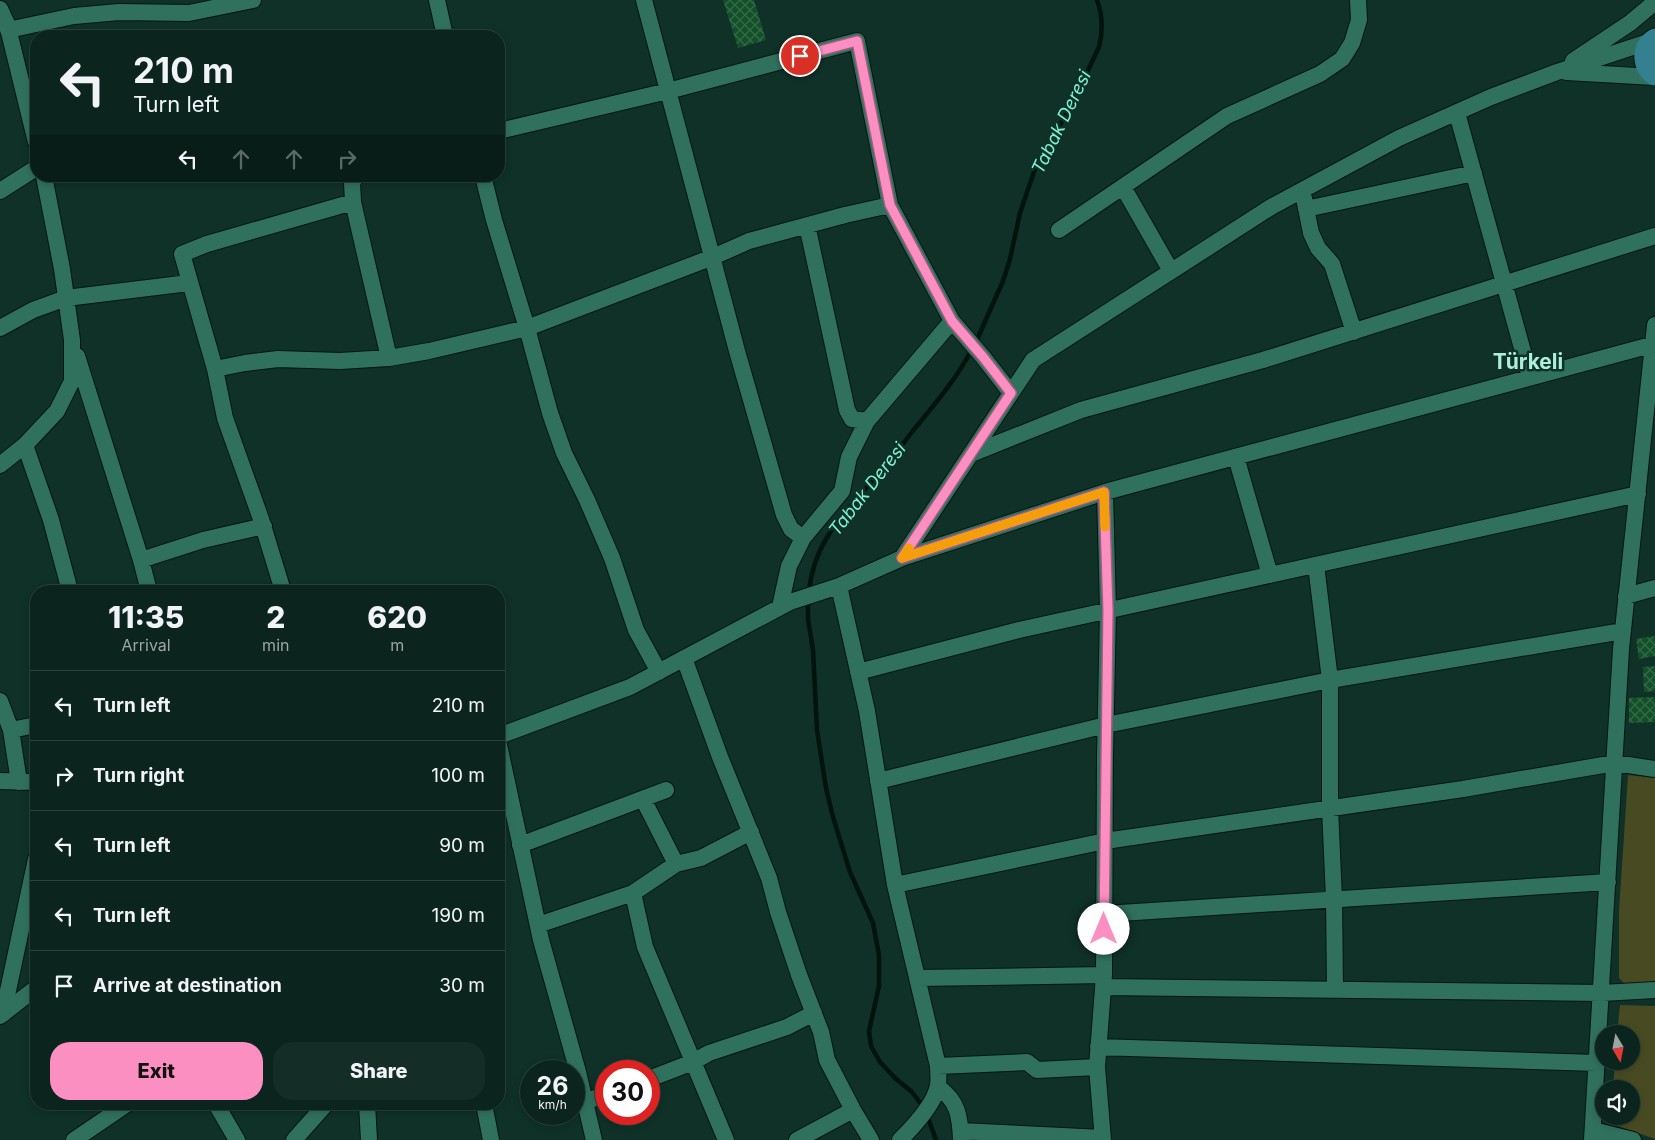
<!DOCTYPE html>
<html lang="en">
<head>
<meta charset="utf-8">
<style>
  :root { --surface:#0b251e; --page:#142d27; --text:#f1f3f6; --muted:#9aa5a4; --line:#2b423c; --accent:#fc8fc1 }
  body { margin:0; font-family:Inter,sans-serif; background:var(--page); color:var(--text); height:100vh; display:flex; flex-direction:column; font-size:19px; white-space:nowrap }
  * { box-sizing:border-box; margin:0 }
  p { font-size:16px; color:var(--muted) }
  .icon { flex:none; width:28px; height:28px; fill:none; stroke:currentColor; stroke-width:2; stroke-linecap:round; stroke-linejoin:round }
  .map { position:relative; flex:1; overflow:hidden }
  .side { position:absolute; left:30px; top:585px; width:475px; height:525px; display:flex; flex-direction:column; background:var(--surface); border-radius:20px; box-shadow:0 2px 8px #0003,0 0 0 1px var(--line) }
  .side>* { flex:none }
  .banner { position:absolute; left:30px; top:30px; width:475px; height:152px; border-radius:20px; box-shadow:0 2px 8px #0003,0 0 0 1px var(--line); background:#0b251e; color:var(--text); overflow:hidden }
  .needle { width:32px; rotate:170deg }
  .buttons { position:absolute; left:1595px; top:1025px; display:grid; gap:10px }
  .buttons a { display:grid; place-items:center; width:45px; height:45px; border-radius:50%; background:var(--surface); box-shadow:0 2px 8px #0003,0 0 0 1px var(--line); font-size:25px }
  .speed { position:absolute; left:520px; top:1060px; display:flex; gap:10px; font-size:25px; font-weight:700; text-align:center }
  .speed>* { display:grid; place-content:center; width:65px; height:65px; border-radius:50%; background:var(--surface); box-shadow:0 2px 8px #0003,0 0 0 1px var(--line); line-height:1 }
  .speed small { font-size:12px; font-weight:400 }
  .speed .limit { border:8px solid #d22; background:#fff; color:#111 }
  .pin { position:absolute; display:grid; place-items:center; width:42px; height:42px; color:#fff; margin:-21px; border:2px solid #fff; border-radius:50%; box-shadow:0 1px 5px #0007 }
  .me { position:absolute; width:55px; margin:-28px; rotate:0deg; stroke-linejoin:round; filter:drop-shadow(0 0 4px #0008) }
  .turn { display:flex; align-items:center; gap:18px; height:105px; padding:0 20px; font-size:22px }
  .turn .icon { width:65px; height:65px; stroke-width:2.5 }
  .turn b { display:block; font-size:35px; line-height:42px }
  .lanes { display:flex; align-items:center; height:48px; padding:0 20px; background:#0003; justify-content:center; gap:25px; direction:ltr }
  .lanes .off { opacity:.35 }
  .eta { display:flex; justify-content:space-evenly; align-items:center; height:85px; text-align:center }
  .eta b { font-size:30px; font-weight:800; line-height:35px }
  .button { display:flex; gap:10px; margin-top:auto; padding:10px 20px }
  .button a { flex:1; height:58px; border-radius:20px; background:var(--accent); color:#111; font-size:20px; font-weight:800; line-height:58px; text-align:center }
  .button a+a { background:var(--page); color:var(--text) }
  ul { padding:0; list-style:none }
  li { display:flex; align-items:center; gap:15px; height:70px; padding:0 20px; border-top:1px solid var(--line) }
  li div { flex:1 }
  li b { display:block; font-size:19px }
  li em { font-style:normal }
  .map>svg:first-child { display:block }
  .green { fill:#484b22 }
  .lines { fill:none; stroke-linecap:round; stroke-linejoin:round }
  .stream { stroke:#00140d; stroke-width:4.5 }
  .building { fill:url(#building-cross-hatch) }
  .minor-casing { stroke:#041711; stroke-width:18 }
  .major-casing { stroke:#041711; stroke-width:23 }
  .minor { stroke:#30715e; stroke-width:16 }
  .major { stroke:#348090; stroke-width:21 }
  .route-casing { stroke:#a45d7d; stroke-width:12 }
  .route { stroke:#fc8fc1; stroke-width:9 }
  .slow { stroke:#f59e0b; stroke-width:9 }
  .labels { text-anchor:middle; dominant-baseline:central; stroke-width:5; stroke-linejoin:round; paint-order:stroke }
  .water-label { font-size:18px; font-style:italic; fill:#7ef3d1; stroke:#0f3128 }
  .district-label { font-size:21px; font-weight:bold; fill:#adefd9; stroke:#0f3128 }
</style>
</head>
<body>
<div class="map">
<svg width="1655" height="1140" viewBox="0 0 1655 1140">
  <defs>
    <pattern id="building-cross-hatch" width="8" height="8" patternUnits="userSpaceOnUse" patternTransform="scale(1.25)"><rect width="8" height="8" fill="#13502a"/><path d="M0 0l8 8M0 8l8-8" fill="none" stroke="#346948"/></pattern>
  </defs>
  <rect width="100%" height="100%" fill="#0f3128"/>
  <path class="green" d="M1628,775L1655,778V982L1624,983L1619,978V911Z
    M1620,1005L1655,1006V1139L1618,1126L1611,1120V1116H1631V1089H1613L1615,1061H1631V1034H1617Z"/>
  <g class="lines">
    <path class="stream" d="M976,342L1003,281L1010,259L1020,213L1035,169L1072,104L1099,47C1103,31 1103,16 1097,0
      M809,593C813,539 849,509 881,471C892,459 902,445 912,432C934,405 956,380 972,349
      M808,601V619L813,650L817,730L826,788L833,817L850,872L873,923L879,955V986L869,1031L871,1046L880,1062L895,1078L912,1092L924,1108
      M927,1115L936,1140"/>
  </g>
  <path class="building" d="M723,0H754L766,40L738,48Z
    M1655,636V656L1639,659L1636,639Z
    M1655,666V691L1644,692L1643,667Z
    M1655,697V722L1629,723V698Z"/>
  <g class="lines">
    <defs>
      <path id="minor" d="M437,0L445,36
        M644,0L737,351L784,515L791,529L803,538
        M0,9L7,24L36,142
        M8,30L74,16L119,12L189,13L253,0
        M1573,61L1630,23L1655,2
        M1566,72L1655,77
        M1457,113L1530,377
        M499,131L668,91L857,41L890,205L952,321L983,357L1011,393
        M356,176L352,183L353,202L389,358
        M483,176L494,220L527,328L550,413L564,453L587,500L612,558L636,630L659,672
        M1123,187L1171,271
        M0,191L36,168
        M1304,198L1311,233L1318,248L1332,264L1354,332
        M1306,209L1474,173
        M807,225L847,410L852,419L867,421
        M1059,230L1227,116L1320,74L1342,59L1352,43L1359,20L1358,0
        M0,328L33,310L66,298L189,283
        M77,356L141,560L149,591
        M215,369L245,363L278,359L340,361L389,358L429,351L527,328L713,257L749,241L845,215L890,205
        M25,445L51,520L70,591
        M971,454L1081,410L1263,360L1655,236
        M1236,457L1270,575
        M0,465L25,445L57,411L72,381V340L62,269L44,176
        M902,558L1033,360L1271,207L1399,138L1491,97L1557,72L1651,41
        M141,560L203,540L264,526
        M1316,565L1330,680V808L1334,899L1335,988
        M839,586L867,711L895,885L938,1066C938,1072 939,1079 938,1085C935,1104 913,1127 900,1140
        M283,591L261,519L225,418L215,369L182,254L207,244L353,202
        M1626,596L1655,588
        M780,607L789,566L803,538L842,491L849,457L867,421L952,321
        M684,658L720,757L769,878L778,912L799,975L821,1032L827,1060L853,1110L871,1140
        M858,672L1019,630L1638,494
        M0,701L11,730L19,782
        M11,730L36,725
        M499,736L630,687L790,602L839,586L902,558L1105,492L1655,344
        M499,745L541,940L578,1072L594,1140
        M0,781L36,782
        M878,781L1106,725L1330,680L1623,631
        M643,799L676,864
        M520,845L666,790
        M895,885L1105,841L1463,789L1615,763L1655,769
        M633,893L645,947L726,1140
        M1104,914L1608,882
        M538,925L633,893L676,864L701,858L751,832
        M918,978L1104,975
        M1104,987L1602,993L1655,990
        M3,1014L36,859
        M0,1016L36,988
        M1098,1047L1598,1063
        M938,1066L1027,1062L1037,1070L1097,1067
        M649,1079L693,1062L709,1053L787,1027L814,1013
        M938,1087C958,1101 960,1116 961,1140
        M585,1102L606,1094
        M216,1104L237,1140
        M367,1104L369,1140
        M484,1104L491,1140
        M1593,1130L1633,1140
        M961,1131L1103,1138
        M74,1140L127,1104
        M294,1140L326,1104
        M797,1140L853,1110
        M1103,1140L1097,1067L1104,975L1105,757L1108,610L1105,492
        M1592,1140L1621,649L1655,325"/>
      <path id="major" d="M1655,39C1641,48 1642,66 1655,75"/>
    </defs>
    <use href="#minor" class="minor-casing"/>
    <use href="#major" class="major-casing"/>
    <use href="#minor" class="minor"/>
    <use href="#major" class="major"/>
  </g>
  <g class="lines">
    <defs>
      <path id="route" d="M800,56L857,41L890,205L952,321L983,357L1011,393L902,558L1104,492L1108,610L1104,929"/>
    </defs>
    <use href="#route" class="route-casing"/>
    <use href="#route" class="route"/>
    <path class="slow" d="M909,548L902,558L1104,492L1105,527"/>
  </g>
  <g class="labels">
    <g class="water-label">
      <text transform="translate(1061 122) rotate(-64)">Tabak Deresi</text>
      <text transform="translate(867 489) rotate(-52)">Tabak Deresi</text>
    </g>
    <g class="district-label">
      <text x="1528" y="361">Türkeli</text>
    </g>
  </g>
</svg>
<div class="buttons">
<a><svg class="needle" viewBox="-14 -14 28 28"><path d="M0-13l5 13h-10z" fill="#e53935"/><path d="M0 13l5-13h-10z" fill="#9aa5a4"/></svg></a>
<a><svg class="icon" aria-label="sound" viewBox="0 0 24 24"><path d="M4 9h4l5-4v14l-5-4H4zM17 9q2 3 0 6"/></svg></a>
</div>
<div class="speed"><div>26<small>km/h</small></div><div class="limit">30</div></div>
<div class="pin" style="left:800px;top:56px;background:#d93025"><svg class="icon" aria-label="arrive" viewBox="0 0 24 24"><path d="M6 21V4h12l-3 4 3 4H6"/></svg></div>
<svg class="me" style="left:1104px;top:929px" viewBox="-20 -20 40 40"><circle r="19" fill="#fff"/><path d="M0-13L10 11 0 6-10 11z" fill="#fc8fc1"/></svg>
<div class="banner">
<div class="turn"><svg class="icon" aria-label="left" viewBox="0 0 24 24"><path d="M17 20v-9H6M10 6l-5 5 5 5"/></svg><div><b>210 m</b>Turn left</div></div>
<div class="lanes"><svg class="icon" aria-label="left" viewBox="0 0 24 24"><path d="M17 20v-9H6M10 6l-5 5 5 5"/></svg><svg class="icon off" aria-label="ahead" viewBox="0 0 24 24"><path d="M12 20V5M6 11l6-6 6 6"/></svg><svg class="icon off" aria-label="ahead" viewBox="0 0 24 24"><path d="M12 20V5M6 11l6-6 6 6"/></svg><svg class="icon off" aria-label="right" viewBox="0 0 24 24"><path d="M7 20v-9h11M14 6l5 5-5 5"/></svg></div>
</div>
<section class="side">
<div class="eta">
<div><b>11:35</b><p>Arrival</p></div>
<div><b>2</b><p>min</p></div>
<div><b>620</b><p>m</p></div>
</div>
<ul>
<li><svg class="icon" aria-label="left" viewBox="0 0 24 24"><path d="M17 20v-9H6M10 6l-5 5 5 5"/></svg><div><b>Turn left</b></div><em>210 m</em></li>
<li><svg class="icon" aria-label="right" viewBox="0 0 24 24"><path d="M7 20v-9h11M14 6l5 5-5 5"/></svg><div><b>Turn right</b></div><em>100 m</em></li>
<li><svg class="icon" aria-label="left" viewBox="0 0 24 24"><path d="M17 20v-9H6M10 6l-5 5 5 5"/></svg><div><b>Turn left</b></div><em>90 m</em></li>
<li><svg class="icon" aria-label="left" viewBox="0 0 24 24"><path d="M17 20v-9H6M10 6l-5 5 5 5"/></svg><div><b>Turn left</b></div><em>190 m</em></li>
<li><svg class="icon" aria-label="arrive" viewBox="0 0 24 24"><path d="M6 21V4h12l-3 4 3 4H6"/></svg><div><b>Arrive at destination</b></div><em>30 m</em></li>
</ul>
<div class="button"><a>Exit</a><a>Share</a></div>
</section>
</div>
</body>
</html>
